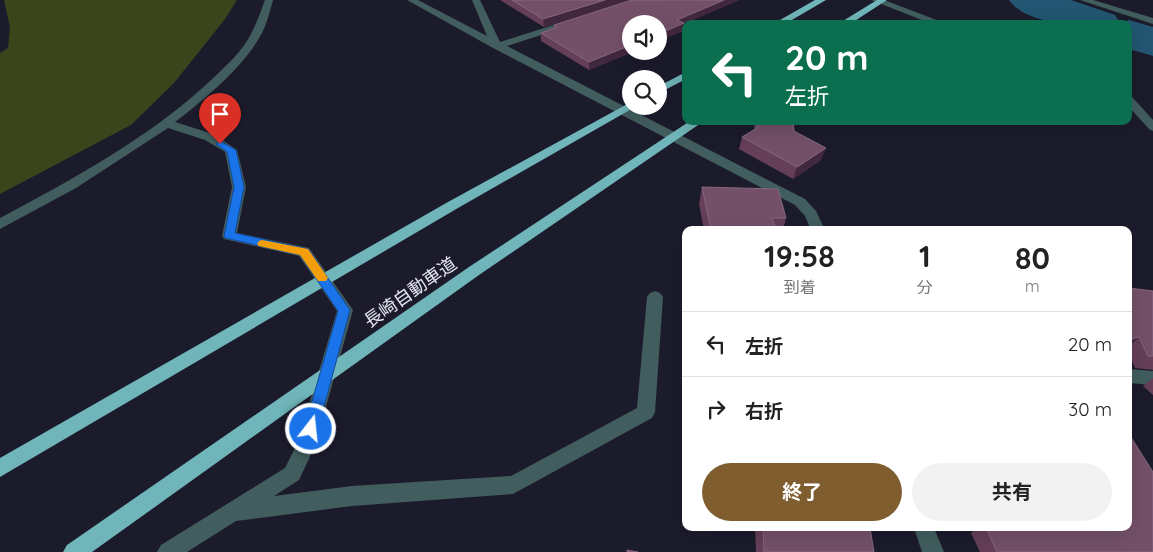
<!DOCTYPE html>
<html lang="ja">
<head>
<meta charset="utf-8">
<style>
  :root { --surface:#fff; --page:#f2f2f2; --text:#222; --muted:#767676; --line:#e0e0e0; --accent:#7f5d2f }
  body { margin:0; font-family:Quicksand,"Noto Sans JP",sans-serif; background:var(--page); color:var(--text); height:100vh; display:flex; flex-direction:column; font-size:19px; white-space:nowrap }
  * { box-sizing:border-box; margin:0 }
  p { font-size:16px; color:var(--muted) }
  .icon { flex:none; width:28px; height:28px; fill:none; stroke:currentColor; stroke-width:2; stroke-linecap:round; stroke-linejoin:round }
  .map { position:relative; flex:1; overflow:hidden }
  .side { position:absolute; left:682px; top:226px; width:450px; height:305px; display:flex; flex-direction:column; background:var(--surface); border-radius:10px; box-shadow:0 5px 20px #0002 }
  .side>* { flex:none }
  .hud { position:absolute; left:682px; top:20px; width:450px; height:105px; border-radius:10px; box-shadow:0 5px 20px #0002; background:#0b6e4f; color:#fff; overflow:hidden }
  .buttons { position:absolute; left:622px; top:15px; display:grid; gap:10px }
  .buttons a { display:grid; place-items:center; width:45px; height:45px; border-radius:50%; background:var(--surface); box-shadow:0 5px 20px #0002; font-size:25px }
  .pin { position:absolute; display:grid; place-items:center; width:42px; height:42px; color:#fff; margin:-51px -21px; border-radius:50% 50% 50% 0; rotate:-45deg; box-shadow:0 0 5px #0007 }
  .pin .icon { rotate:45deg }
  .me { position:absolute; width:55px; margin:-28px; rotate:16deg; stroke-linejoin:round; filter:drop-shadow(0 0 4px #0008) }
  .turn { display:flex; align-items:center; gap:18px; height:105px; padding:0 20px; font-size:22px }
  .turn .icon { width:65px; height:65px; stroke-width:2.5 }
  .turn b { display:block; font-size:35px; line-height:42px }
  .eta { display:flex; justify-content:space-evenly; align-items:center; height:85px; text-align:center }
  .eta b { font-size:30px; font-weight:700; line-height:35px }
  .button { display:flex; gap:10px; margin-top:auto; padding:10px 20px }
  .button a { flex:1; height:58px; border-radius:30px; background:var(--accent); color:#fff; font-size:20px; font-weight:700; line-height:58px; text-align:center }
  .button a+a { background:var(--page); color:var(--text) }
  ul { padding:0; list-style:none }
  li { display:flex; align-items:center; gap:15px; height:65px; padding:0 20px; border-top:1px solid var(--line) }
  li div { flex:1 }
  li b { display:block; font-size:19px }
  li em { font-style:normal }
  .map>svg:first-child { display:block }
  .green { fill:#3a451b }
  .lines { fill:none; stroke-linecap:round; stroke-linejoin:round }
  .river { fill:#235672; fill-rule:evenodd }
  .minor { fill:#425d5e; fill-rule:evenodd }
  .highway { fill:#6fb5b9; fill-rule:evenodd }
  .wall { fill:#653e58 }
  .shaded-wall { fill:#42283f }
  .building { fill:#735068; stroke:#85677e }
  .route { fill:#1a73e8; stroke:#114b97 }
  .slow { fill:#f59e0b }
  .labels { text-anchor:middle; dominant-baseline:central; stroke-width:4; stroke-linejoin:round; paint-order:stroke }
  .street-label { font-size:18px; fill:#e6e6f2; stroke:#1c1b2c }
</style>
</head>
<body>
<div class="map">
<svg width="1153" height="552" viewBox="0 0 1153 552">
  <rect width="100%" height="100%" fill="#1c1b2c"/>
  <path class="green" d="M4,0H237L225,19L174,83L131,125L0,194V53L8,48L10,27Z"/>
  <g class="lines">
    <path class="river" d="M1009,0H1071L1115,15L1120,23L1129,20L1153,27V56L1129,49V24C1096,24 1030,30 1009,0Z"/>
    <path class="minor" d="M265,0H273C270,11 267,23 262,33C245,66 204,100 175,122L213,134L237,150L246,187L237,233L309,248L353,310L315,446L299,480L274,496L352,486L511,476L637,408L647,297L650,293L655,291L660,293L663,297L655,412L652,418L513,494L352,506L236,521L187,552H157L161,545L285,468L297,444L337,311L299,256L224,239L222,236L232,187L225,152L205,140L168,128L76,188L0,229V218C73,179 149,138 210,81C225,67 243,51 252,32C257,22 261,11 265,0Z
      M407,0H418L487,36L472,0H480L500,42L566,21H572V25L507,46L805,199L816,211L825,230H811L805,216L795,205L493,48Z
      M871,0H884L947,24H932Z
      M1080,0H1093L1153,18V24Z
      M1129,97L1133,98L1153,120V131L1149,129L1129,107Z
      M1129,369L1153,371V385L1129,383Z
      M914,528H934L944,552H922Z"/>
    <path class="highway" d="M815,0H826L785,24H773Z
      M877,0H887L850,24H838Z
      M686,72V79L659,93V86Z
      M631,102V106L635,107L458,208L0,477V458L448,202Z
      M690,121H704L479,275L92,552H63L67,545L469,267Z"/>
  </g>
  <path class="wall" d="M500,0H630L544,27Z
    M684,24L683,31L631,51H635L589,70L541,41V33L554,28V25Z
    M755,121H793L794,131L821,160L793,179L739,149L742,137L754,130Z
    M702,187L786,218L783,230H704L699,204Z
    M1129,288L1153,291V370L1135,368L1129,354Z
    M1153,378V395L1143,386Z
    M755,528H870L874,552H756Z
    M975,528H1129L1153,552H980L971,533L976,529Z"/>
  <path class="shaded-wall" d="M605,0H630L544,27L543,19Z
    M724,0H740L684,24L683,31L659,41V34L677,20Z
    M631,45V51H635L589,70V62Z
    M826,148L821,160L793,179L797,167Z
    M1139,337L1129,347V340Z"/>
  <path class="building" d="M512,0H605L543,19Z
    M632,0H724L677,20L684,23L659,34V24H631V45L589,62L541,33L557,27L554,25Z
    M757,121H793L794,131L826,148L797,167L742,137L757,128Z
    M702,187L778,189L786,218H772L776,230H711Z
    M1129,288L1153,291V356H1148L1139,337L1129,340Z
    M1129,434L1153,472V552H997L986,528H1129Z
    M763,528H870L874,552H764Z
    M627,550L638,552H627Z"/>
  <path class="route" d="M220,141L236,150L244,187L235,233L308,249L350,310L318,429L316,434L311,435L306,434L304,429L338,311L300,255L225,238L224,236L234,187L227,152L216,144Z"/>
  <path class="slow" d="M262,240L308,249L326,275L328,278L326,281H318L300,255L259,246L257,244L259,241Z"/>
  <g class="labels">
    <g class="street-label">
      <text transform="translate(410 292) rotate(-35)">長崎自動車道</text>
    </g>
  </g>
</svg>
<div class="buttons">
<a><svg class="icon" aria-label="sound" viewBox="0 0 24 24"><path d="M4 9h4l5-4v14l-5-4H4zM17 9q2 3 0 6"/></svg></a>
<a><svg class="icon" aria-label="search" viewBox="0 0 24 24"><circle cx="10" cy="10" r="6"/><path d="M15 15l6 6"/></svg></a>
</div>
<div class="pin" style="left:220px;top:144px;background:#d93025"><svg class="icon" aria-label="arrive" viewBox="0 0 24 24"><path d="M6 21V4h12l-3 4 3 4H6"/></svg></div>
<svg class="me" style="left:311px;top:429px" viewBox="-20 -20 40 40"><circle r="17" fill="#1a73e8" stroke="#fff" stroke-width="3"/><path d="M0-11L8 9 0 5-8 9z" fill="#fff"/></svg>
<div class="hud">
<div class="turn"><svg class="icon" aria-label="left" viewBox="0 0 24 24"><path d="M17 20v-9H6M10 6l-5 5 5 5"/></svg><div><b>20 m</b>左折</div></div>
</div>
<section class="side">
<div class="eta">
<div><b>19:58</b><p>到着</p></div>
<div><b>1</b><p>分</p></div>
<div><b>80</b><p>m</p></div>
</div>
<ul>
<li><svg class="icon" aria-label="left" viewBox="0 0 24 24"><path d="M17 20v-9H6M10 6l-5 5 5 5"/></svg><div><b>左折</b></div><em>20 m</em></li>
<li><svg class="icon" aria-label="right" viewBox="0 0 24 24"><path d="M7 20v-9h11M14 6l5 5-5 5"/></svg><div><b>右折</b></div><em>30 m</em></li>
</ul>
<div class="button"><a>終了</a><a>共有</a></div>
</section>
</div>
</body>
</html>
